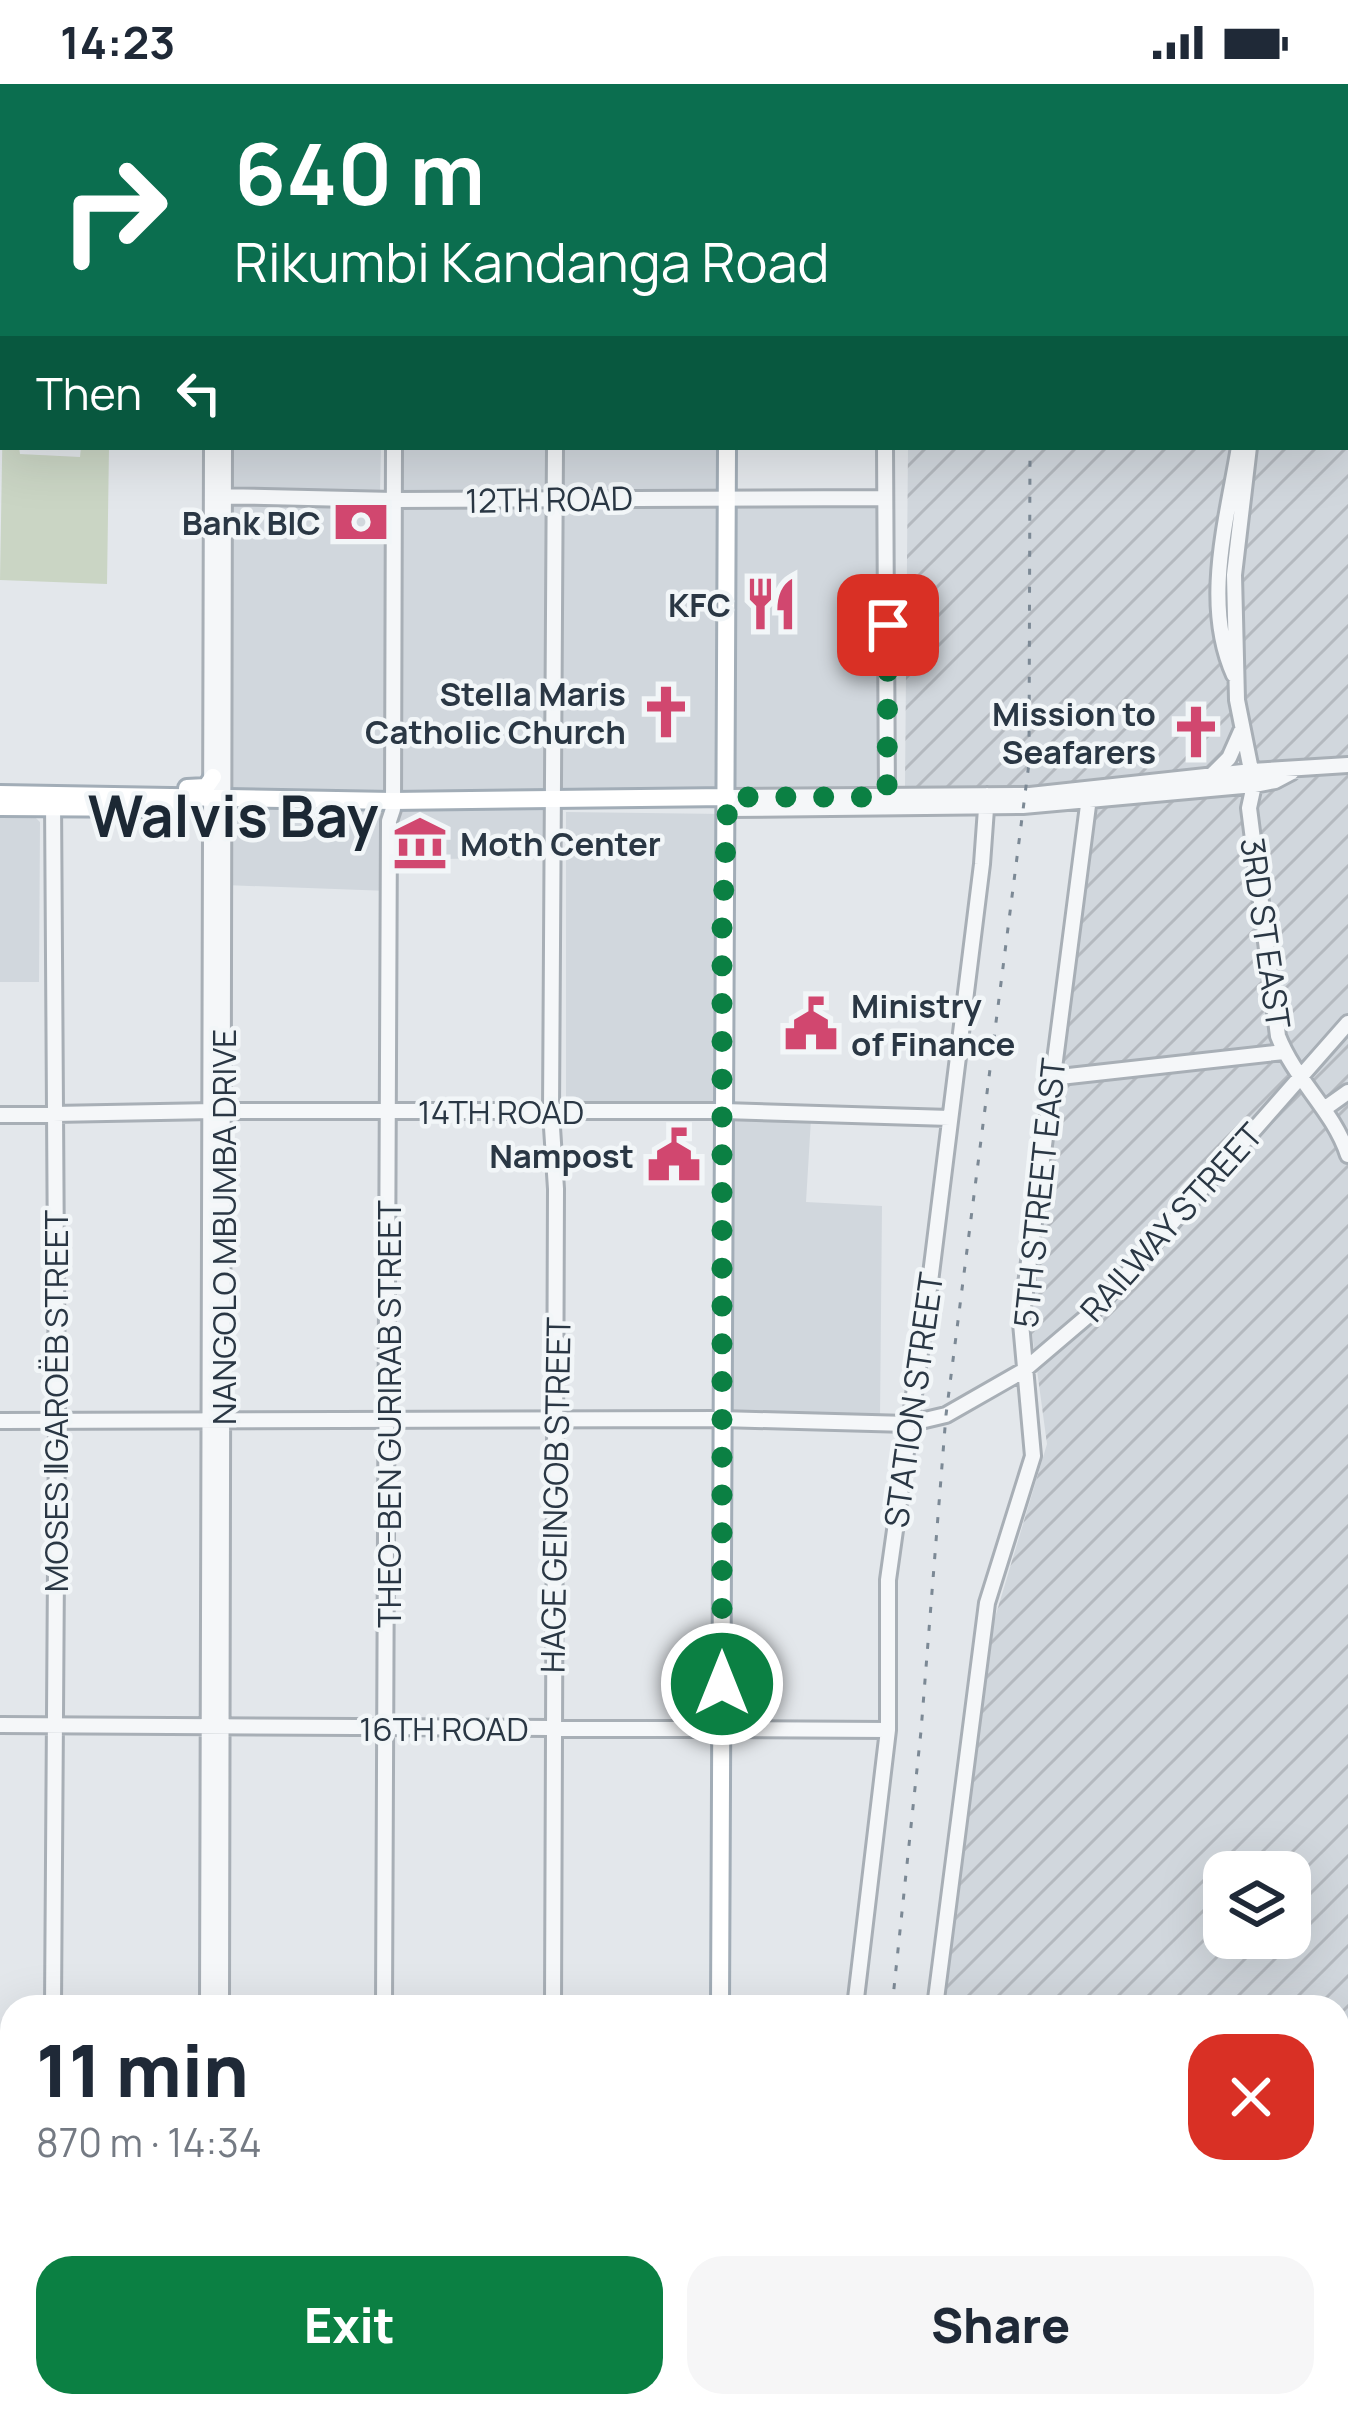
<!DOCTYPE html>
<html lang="en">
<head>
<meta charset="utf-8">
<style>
  :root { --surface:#fff; --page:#f6f6f7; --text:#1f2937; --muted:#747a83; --accent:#0b8043 }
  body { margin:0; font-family:Manrope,sans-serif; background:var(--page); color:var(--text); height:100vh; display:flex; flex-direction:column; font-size:45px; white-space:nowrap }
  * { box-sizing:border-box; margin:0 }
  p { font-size:39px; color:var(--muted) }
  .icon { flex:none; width:66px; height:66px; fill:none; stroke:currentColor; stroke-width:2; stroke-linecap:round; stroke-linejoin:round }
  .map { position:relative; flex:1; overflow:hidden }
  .details { position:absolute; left:0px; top:1911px; width:1350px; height:423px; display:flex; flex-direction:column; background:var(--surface); border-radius:36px 36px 0 0; box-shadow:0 12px 48px #0002 }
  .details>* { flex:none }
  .banner { position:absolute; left:0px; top:0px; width:1350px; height:366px; box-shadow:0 12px 48px #0002; background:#0b6e4f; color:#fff; overflow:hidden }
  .tools { position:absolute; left:1203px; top:1767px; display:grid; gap:24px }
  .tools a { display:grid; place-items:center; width:108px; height:108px; border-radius:24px; background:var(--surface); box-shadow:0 12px 48px #0002; font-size:60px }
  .pin { position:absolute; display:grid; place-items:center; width:102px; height:102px; color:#fff; margin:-51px; border-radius:24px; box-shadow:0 6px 18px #0006 }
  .me { position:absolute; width:132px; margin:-66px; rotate:0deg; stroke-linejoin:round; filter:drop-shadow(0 0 9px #0008) }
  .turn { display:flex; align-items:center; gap:42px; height:252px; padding:0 36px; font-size:54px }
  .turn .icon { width:156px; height:156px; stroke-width:2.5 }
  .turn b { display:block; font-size:84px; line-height:102px }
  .then { display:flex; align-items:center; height:114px; padding:0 36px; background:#0003; gap:24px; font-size:45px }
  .round { display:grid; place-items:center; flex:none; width:126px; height:126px; border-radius:36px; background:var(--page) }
  .summary { display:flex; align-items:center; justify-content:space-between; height:204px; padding:0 36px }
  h1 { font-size:72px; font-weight:800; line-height:90px }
  .cta { display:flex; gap:24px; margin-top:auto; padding:24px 36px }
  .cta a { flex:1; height:138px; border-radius:36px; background:var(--accent); color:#fff; font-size:48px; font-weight:800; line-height:138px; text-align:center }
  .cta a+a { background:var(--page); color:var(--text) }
  .status { display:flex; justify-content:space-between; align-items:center; height:84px; padding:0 60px; background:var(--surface); direction:ltr }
  .status svg { height:33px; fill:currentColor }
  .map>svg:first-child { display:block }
  .built { fill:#d1d7dd }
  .industrial { fill:url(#industrial-furrows); fill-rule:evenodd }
  .green { fill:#cad5c4 }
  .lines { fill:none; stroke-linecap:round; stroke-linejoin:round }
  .minor-casing { stroke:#a8afb6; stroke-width:20 }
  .major-casing { stroke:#a2adb7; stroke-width:22 }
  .minor { stroke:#f5f7f9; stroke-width:14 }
  .major { stroke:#fff; stroke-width:16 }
  .rail { stroke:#7c8995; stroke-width:3; stroke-dasharray:6 12; stroke-linecap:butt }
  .route { stroke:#0b8043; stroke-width:21; stroke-dasharray:0 37.8 }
  .labels { text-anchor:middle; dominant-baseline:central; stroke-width:9; stroke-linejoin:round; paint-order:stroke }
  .street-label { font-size:33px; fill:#2a3744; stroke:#f2f6f8 }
  .poi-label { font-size:33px; font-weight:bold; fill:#2a3744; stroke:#f2f6f8; text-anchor:end }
  .town-label { font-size:57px; font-weight:bold; fill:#1c2834; stroke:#f2f6f8 }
</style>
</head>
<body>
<div class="status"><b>14:23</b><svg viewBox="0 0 49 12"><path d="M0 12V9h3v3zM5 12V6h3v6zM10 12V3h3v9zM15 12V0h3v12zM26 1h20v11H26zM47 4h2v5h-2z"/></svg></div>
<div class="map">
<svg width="1348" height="2332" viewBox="0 0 1348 2332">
  <defs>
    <pattern id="industrial-furrows" width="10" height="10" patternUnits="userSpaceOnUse" patternTransform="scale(3)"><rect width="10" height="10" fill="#d1d7dd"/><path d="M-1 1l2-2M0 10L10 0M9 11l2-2" fill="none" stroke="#b4b9bf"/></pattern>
  </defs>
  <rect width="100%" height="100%" fill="#e3e7eb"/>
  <path class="built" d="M230,363H381L380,409L229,407Z
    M399,363H722L723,410L399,411Z
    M228,415L722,420L723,711L545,714V773L389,776V807L224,801Z
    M731,419L878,420L881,710H732Z
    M566,728L724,730L718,1023L566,1022Z
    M33,731L40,738L39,898H0V732Z
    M728,1031L811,1035L806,1118L882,1122L880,1334L725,1329Z"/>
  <path class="industrial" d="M911,0H1348V2203H1338V1923H943L991,1547L1047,1360L1031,1242L1090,707L1045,702H905L908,363H1347V3ZM1224,1788H1290V1854H1224Z
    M1338,2240H1348V2332H907L904,2322H1338Z
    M0,2253H12V2322H700V2332H0Z"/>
  <path class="green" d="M3,319V363H19L20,370L80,373L81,363H109L107,500L0,496Z"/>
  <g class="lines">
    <defs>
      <path id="minor" d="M215,0V3
        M226,0V3
        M556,0V3
        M1275,0L1276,3
        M396,3V0
        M889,3V0
        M1249,3L1250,0
        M0,89L2,0
        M0,105H3
        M885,363L887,718
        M1249,363L1234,491L1237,616L1254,701L1249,724L1278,952C1295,996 1333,1026 1348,1071
        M218,412L394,416L885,414
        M1234,591C1202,520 1227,436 1239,363
        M1211,692L1229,674L1241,647
        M728,713L1030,711L1252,687L1348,681
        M53,715L57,1338L53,1923
        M727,725L1023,722L1254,701L1275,697L1292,688
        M1051,994L1284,968
        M1324,1025L1348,1008
        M0,1031L213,1027H724L950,1034
        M0,1337L721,1335L908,1340L946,1331L1023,1287L1097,1224L1348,939
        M0,1641L888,1646
        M208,1923L212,363
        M221,1923L224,363
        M384,1923L389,737L393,725L394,363
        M553,1923L556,1105L551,1028L555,363
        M855,1923L888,1646V1496L931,1190L982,780L987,711
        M935,1923L987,1519L1033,1372L1021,1239L1090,706
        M0,2075H12
        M1338,2211H1348
        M1338,2228H1348
        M1217,2322L1219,2332
        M49,2332V2322
        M385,2332V2322"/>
      <path id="major" d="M725,0V3
        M187,704L206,703L213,693
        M0,710L392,717L728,713
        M0,723L167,724
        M720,1923L727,363
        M0,2224H12
        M0,2244H12
        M726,2322V2332"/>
    </defs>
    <use href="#minor" class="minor-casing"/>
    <use href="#major" class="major-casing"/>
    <use href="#minor" class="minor"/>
    <use href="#major" class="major"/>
    <path class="rail" d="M1039,3L1040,0
      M892,1923L921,1647L946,1331L1029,679L1030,363
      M873,2322L874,2332"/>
  </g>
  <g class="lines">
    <path class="route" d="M722,1600V845L728,713H887L888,541"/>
  </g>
  <defs>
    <symbol id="bank-bare" viewBox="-9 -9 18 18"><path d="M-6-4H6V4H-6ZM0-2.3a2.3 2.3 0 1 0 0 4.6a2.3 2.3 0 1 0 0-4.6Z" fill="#d1476f" stroke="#f2f6f8" stroke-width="2.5" paint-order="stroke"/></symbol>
    <symbol id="restaurant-bare" viewBox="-9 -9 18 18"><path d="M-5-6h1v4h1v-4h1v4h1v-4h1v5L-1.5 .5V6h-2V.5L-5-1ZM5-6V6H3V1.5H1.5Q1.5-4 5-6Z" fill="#d1476f" stroke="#f2f6f8" stroke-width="2.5" paint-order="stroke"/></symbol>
    <symbol id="church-bare" viewBox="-9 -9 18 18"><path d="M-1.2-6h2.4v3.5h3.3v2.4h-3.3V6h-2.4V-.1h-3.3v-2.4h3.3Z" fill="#d1476f" stroke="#f2f6f8" stroke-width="2.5" paint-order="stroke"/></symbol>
    <symbol id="museum-bare" viewBox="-9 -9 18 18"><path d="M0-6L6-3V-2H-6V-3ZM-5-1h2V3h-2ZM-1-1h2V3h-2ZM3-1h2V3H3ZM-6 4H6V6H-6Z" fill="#d1476f" stroke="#f2f6f8" stroke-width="2.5" paint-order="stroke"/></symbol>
    <symbol id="civic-bare" viewBox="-9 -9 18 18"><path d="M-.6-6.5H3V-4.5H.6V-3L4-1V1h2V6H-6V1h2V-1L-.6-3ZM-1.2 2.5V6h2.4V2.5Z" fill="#d1476f" stroke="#f2f6f8" stroke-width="2.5" paint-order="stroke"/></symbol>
  </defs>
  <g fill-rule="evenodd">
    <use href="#bank-bare" x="323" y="400" width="76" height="76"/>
    <use href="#restaurant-bare" x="733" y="482" width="76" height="76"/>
    <use href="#church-bare" x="628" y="590" width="76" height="76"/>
    <use href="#church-bare" x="1158" y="610" width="76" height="76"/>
    <use href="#museum-bare" x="382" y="721" width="76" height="76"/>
    <use href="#civic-bare" x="773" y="902" width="76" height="76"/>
    <use href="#civic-bare" x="636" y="1033" width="76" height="76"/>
  </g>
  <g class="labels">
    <g class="street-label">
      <text transform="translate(549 415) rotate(-1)">12TH ROAD</text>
      <text transform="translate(1266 849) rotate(82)">3RD ST EAST</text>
      <text x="501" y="1027">14TH ROAD</text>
      <text transform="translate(1039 1109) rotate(-84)">5TH STREET EAST</text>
      <text transform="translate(1171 1138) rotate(-48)">RAILWAY STREET</text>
      <text transform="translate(223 1143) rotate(-90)">NANGOLO MBUMBA DRIVE</text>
      <text transform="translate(913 1316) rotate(-82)">STATION STREET</text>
      <text transform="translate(55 1317) rotate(-90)">MOSES ǁGAROËB STREET</text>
      <text transform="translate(388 1330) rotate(-90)">THEO-BEN GURIRAB STREET</text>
      <text transform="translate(555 1411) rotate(-89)">HAGE GEINGOB STREET</text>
      <text x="444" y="1644">16TH ROAD</text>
    </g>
    <g class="poi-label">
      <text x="321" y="438">Bank BIC</text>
      <text x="731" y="520">KFC</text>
      <text x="626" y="609">Stella Maris<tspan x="626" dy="38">Catholic Church</tspan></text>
      <text x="1156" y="629">Mission to<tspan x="1156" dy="38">Seafarers</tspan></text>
      <text x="460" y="759" text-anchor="start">Moth Center</text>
      <text x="851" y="921" text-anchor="start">Ministry<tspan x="851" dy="38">of Finance</tspan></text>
      <text x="634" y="1071">Nampost</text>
    </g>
    <g class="town-label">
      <text x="233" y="731">Walvis Bay</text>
    </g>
  </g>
</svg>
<div class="tools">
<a><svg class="icon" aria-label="layers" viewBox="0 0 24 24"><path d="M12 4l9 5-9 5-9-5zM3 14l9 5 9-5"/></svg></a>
</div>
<div class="pin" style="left:888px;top:541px;background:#d93025"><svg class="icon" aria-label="arrive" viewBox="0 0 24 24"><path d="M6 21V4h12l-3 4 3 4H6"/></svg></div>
<svg class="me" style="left:722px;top:1600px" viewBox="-20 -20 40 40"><circle r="17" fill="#0b8043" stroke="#fff" stroke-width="3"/><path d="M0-11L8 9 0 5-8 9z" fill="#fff"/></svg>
<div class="banner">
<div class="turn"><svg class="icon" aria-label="right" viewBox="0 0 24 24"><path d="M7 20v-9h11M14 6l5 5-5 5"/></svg><div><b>640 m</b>Rikumbi Kandanga Road</div></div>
<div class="then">Then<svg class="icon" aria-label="left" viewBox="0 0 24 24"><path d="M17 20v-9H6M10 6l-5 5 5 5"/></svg></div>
</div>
<section class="details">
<div class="summary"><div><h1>11 min</h1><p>870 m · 14:34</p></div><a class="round" style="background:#d93025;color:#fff"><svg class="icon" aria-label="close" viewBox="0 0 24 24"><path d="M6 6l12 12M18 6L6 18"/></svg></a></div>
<div class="cta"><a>Exit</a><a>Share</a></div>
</section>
</div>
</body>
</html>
